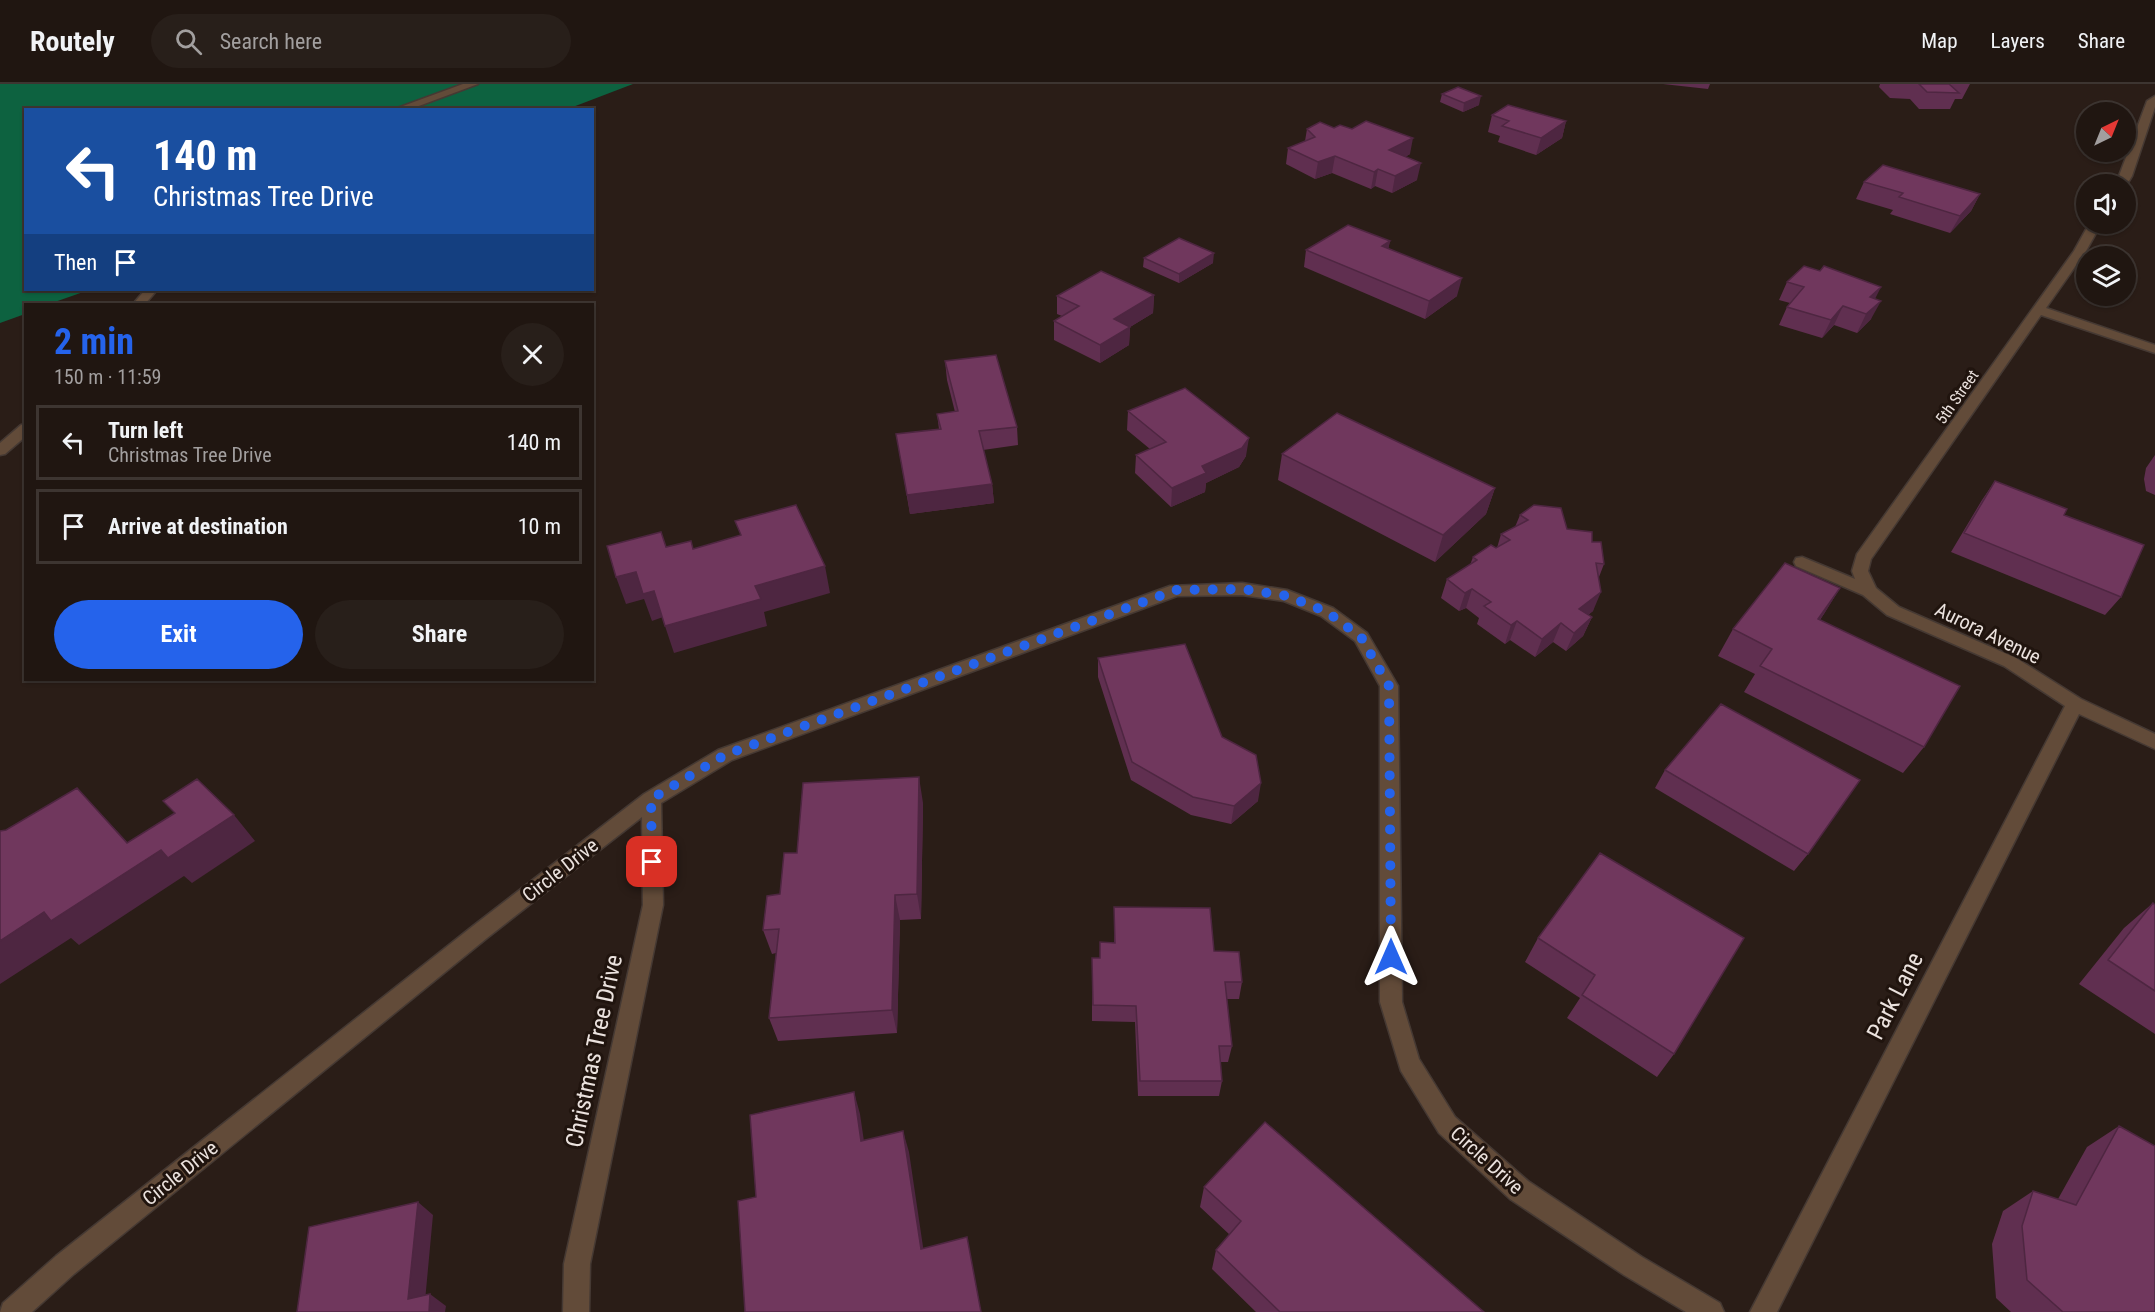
<!DOCTYPE html>
<html lang="en">
<head>
<meta charset="utf-8">
<style>
  :root { --surface:#201611; --page:#281f1a; --text:#f1f3f6; --muted:#a29f9f; --line:#3d3531; --accent:#2563eb }
  body { margin:0; font-family:"Roboto Condensed",sans-serif; background:var(--page); color:var(--text); height:100vh; display:flex; flex-direction:column; font-size:22px; white-space:nowrap }
  * { box-sizing:border-box; margin:0 }
  p { font-size:20px; color:var(--muted) }
  .icon { flex:none; width:33px; height:33px; fill:none; stroke:currentColor; stroke-width:2; stroke-linecap:round; stroke-linejoin:round }
  .map { position:relative; flex:1; overflow:hidden }
  .sheet { position:absolute; left:24px; top:219px; width:570px; height:378px; display:flex; flex-direction:column; background:var(--surface); border-radius:0px; box-shadow:0 2px 4px #0004,0 0 0 2px var(--line) }
  .sheet>* { flex:none }
  .banner { position:absolute; left:24px; top:24px; width:570px; height:183px; border-radius:0px; box-shadow:0 2px 4px #0004,0 0 0 2px var(--line); background:#1a4fa0; color:#fff; overflow:hidden }
  .needle { width:39px; rotate:43deg }
  .controls { position:absolute; left:2076px; top:18px; display:grid; gap:12px }
  .controls a { display:grid; place-items:center; width:60px; height:60px; border-radius:50%; background:var(--surface); box-shadow:0 2px 4px #0004,0 0 0 2px var(--line); font-size:30px }
  .pin { position:absolute; display:grid; place-items:center; width:51px; height:51px; color:#fff; margin:-26px; border-radius:12px; box-shadow:0 3px 9px #0006 }
  .me { position:absolute; width:66px; margin:-33px; rotate:0deg; stroke-linejoin:round; filter:drop-shadow(0 0 4px #0008) }
  .turn { display:flex; align-items:center; gap:21px; height:126px; padding:0 30px; font-size:27px }
  .turn .icon { width:78px; height:78px; stroke-width:2.5 }
  .turn b { display:block; font-size:42px; line-height:51px }
  .then { display:flex; align-items:center; height:57px; padding:0 30px; background:#0003; gap:12px; font-size:22px }
  .round { display:grid; place-items:center; flex:none; width:63px; height:63px; border-radius:32px; background:var(--page) }
  .summary { display:flex; align-items:center; justify-content:space-between; height:102px; padding:0 30px }
  h1 { font-size:36px; font-weight:700; line-height:45px; color:var(--accent) }
  .button { display:flex; gap:12px; margin-top:auto; padding:12px 30px }
  .button a { flex:1; height:69px; border-radius:36px; background:var(--accent); color:#fff; font-size:24px; font-weight:700; line-height:69px; text-align:center }
  .button a+a { background:var(--page); color:var(--text) }
  ul { padding:0; list-style:none }
  li { display:flex; align-items:center; gap:18px; height:75px; margin:0 12px 9px; padding:0 18px; border:3px solid var(--line); border-radius:0px }
  li div { flex:1 }
  li b { display:block; font-size:22px }
  li em { font-style:normal }
  header { display:flex; align-items:center; gap:36px; box-sizing:border-box; height:84px; padding:0 30px; background:var(--surface); border-bottom:2px solid var(--line) }
  header strong { font-size:28px }
  nav { display:flex; gap:33px; margin-inline-start:auto; font-size:21px }
  .search { width:420px; height:54px; background:var(--page); display:flex; align-items:center; gap:15px; box-sizing:border-box; padding:0 21px; border-radius:33px; color:var(--muted); font-size:22px }
  .map>svg:first-child { display:block }
  .forest { fill:#0d6240 }
  .lines { fill:none; stroke-linecap:round; stroke-linejoin:round }
  .minor-casing { stroke:#453933; stroke-width:3 }
  .tertiary-casing { stroke:#453933; stroke-width:3 }
  .minor { fill:#624b39; fill-rule:evenodd }
  .tertiary { fill:#624b39; fill-rule:evenodd }
  .wall { fill:#602f50 }
  .shaded-wall { fill:#4e2641 }
  .building { fill:#70375d; stroke:#4e2641; stroke-width:1.5 }
  .route { stroke:#2563eb; stroke-width:10; stroke-dasharray:0 18 }
  .labels { text-anchor:middle; dominant-baseline:central; stroke-width:6; stroke-linejoin:round; paint-order:stroke }
  .far-street-label { font-size:16px; fill:#ebe2de; stroke:#20140e }
  .street-label { font-size:20px; fill:#ebe2de; stroke:#20140e }
  .near-street-label { font-size:24px; fill:#ebe2de; stroke:#20140e }
</style>
</head>
<body>
<header>
<strong>Routely</strong>
<div class="search"><svg class="icon" aria-label="search" viewBox="0 0 24 24"><circle cx="10" cy="10" r="6"/><path d="M15 15l6 6"/></svg>Search here</div>
<nav><a>Map</a><a>Layers</a><a>Share</a></nav>
</header>
<div class="map">
<svg width="2155" height="1228" viewBox="0 0 2155 1228">
  <rect width="100%" height="100%" fill="#2a1d17"/>
  <path class="forest" d="M0,0H633L565,26H26V206H89L49,220H26L25,230L0,239Z"/>
  <g class="lines">
    <defs>
      <path id="minor" d="M2155,12V23L2132,92L2126,102L2116,100L2147,17Z
        M2089,140H2101L2086,167L2046,224L2155,261V269L2041,231L1871,475L1868,487L1876,504L1899,523L2016,574L2081,615L2155,650V665L2079,630L1777,1228H1750L2065,622L2004,582L1887,531L1863,511L1796,482L1794,478L1796,474L1802,473L1855,495L1852,487L1857,470L2074,167Z
        M1242,499L1287,506L1333,524L1367,549L1398,602L1402,918L1419,975L1455,1033L1528,1097L1642,1173L1720,1219L1724,1228H1686L1624,1191L1510,1115L1439,1049L1401,987L1380,918V602L1355,557L1321,532L1284,517L1242,511L1177,512L732,676L661,719L663,821L590,1180L589,1228H563L564,1180L643,821L642,733L487,854L74,1190L32,1228H0L3,1219L56,1172L473,842L644,710L718,666L1170,502Z"/>
      <path id="tertiary" d="M463,0H478L408,26H392Z
        M145,206H157L145,220H133Z
        M26,340V352L5,370L0,371V359L21,341Z"/>
    </defs>
    <use href="#minor" class="minor-casing"/>
    <use href="#tertiary" class="tertiary-casing"/>
    <use href="#minor" class="minor"/>
    <use href="#tertiary" class="tertiary"/>
  </g>
  <path class="wall" d="M1663,0H1710L1708,5Z
    M1880,0H1970L1962,15H1955L1950,25H1919L1910,15L1890,14L1879,3Z
    M1442,10L1479,21L1463,28L1440,18Z
    M1492,31L1566,37L1562,54L1536,71L1498,58L1500,52L1488,48Z
    M1307,45L1410,70L1405,73L1417,96L1392,109L1375,102L1371,105L1332,89L1315,95L1286,80L1288,64L1305,57Z
    M1864,98L1980,110L1971,127L1950,149L1890,130L1893,126L1856,115Z
    M1390,157L1388,165L1457,212L1425,235L1304,183L1306,166Z
    M1144,174L1213,179L1179,199L1143,183Z
    M1787,198L1875,215L1871,235L1857,249L1834,241L1822,254L1779,241L1787,223L1790,219L1779,216Z
    M1154,211L1153,229L1130,243L1129,261L1100,279L1054,256V237L1062,232L1057,230V212Z
    M945,277L1017,343L1018,361L983,366L992,400L994,419L910,430L896,350L939,345L937,330L955,328L947,296Z
    M1128,327L1246,372L1239,383L1206,399L1205,408L1171,423L1135,389L1136,371L1150,365L1127,346Z
    M1282,370L1495,404L1486,430L1435,478L1278,396Z
    M2155,371V411L2146,407L2144,395L2146,384Z
    M1995,397L2064,431L2121,513L2105,531L1951,468L1982,416Z
    M1520,431L1567,445L1592,458L1604,480L1599,493L1593,527L1588,531L1592,533L1583,552L1566,567L1553,558L1535,573L1510,556L1505,560L1477,540L1479,534L1466,524L1459,527L1441,514L1447,495L1470,481L1473,473L1497,464L1501,450L1515,443Z
    M1840,504L1820,536L1924,663L1903,689L1744,608L1755,590L1718,572L1733,545Z
    M1098,574L1222,653L1258,717L1231,740L1191,731L1131,696L1098,593Z
    M1665,686L1808,770L1794,787L1655,704Z
    M923,719L921,835L900,836L897,949L778,957L769,934L776,869L772,870L763,846L780,810Z
    M1600,769L1674,970L1657,993L1567,934L1580,914L1525,878L1538,854Z
    M2153,819L2155,821V950L2079,900L2124,844Z
    M1114,823L1214,867L1242,898L1239,915H1227L1232,962L1228,978H1220L1222,997L1219,1012H1138L1135,938L1092,937V874H1100L1114,858Z
    M2119,1042L2155,1228H2011L1996,1214L1992,1160L2003,1127L2033,1107L2058,1115L2087,1063Z
    M1204,1103L1484,1228H1256L1212,1185L1216,1166L1230,1151L1200,1123Z"/>
  <path class="shaded-wall" d="M1481,12L1479,21L1463,28L1464,19Z
    M1566,37L1562,54L1536,71L1541,54Z
    M1413,54L1410,70L1386,83L1389,66Z
    M1335,72L1332,89L1315,95L1318,78Z
    M1421,79L1417,96L1392,109L1395,92Z
    M1378,85L1375,102L1371,105L1374,88Z
    M1980,110L1971,127L1950,149L1960,132Z
    M1390,157L1386,175L1382,162Z
    M1214,169L1213,179L1179,199V190Z
    M1462,194L1457,212L1425,235L1429,217Z
    M1881,203L1872,221L1870,213Z
    M1154,211L1153,229L1130,243L1129,261L1100,279V261L1114,235Z
    M1881,217L1871,235L1857,249L1866,230Z
    M1843,222L1834,241L1822,254L1831,236Z
    M1249,354L1246,372L1239,383L1206,399L1205,408L1171,423L1172,404L1202,382Z
    M992,400L994,419L910,430L907,411Z
    M1495,404L1486,430L1435,478L1443,451Z
    M825,482L830,509L764,528L767,542L674,569L665,542L755,502Z
    M636,488L654,507L663,533L652,537L644,515L626,520L616,493Z
    M1840,504L1824,530L1801,561L1818,535Z
    M1472,505L1466,524L1459,527L1465,509Z
    M1601,508L1593,527L1571,544L1579,525Z
    M1592,533L1583,552L1566,567L1574,549Z
    M1517,537L1510,556L1505,560L1511,541Z
    M1561,539L1553,558L1535,573L1542,555Z
    M919,693L923,719L921,835L917,810Z
    M1261,699L1258,717L1231,740L1234,722Z
    M77,704L145,777L161,766L234,731L255,757L192,799L184,792L79,861L71,854L0,900V857L44,828L127,759Z
    M895,811L900,836L897,949L892,926Z
    M854,1008L860,1030L867,1078L861,1057Z
    M903,1047L909,1068L926,1183L921,1165Z
    M418,1118L433,1131L424,1228L408,1215Z
    M430,1210L446,1222L445,1228H429Z"/>
  <path class="building" d="M1919,0H1949L1959,9L1927,8Z
    M1458,3L1481,12L1464,19L1442,10Z
    M1508,21L1566,37L1541,54L1502,42L1509,37L1492,31Z
    M1366,37L1413,54L1389,66L1421,79L1395,92L1378,85L1374,88L1335,72L1318,78L1288,64L1315,53L1307,45L1320,38L1334,44L1340,41L1352,45Z
    M1883,81L1980,110L1960,132L1899,113L1903,109L1864,98Z
    M1348,141L1390,157L1382,162L1462,194L1429,217L1306,166Z
    M1179,154L1214,169L1179,190L1144,174Z
    M1804,182L1820,187L1824,182L1881,203L1870,213L1881,217L1866,230L1843,222L1831,236L1787,223L1804,203L1787,198Z
    M1101,187L1154,211L1114,235L1130,243L1100,261L1054,237L1079,222L1057,212Z
    M996,271L1017,343L979,347L992,400L907,411L896,350L941,345L937,330L958,327L945,277Z
    M1185,304L1249,354L1242,364L1202,382L1206,389L1172,404L1136,371L1166,358L1128,327Z
    M1337,329L1495,404L1443,451L1282,370Z
    M1995,397L2067,425L2064,431L2144,461L2121,513L1964,449Z
    M796,421L825,482L755,502L761,515L665,542L654,507L643,510L636,488L616,493L607,462L661,448L666,463L691,457L693,465L741,451L735,437Z
    M1534,421L1561,424L1567,445L1592,448V458H1601L1604,480L1596,479L1601,508L1579,525L1592,533L1574,549L1561,539L1542,555L1517,537L1511,541L1484,522L1491,518L1472,505L1465,509L1447,495L1477,476L1473,473L1491,461L1496,464L1510,456L1501,450L1528,436L1520,431Z
    M1785,479L1840,504L1818,535L1960,602L1924,663L1760,582L1772,565L1733,545Z
    M1185,560L1222,653L1256,671L1261,699L1234,722L1193,713L1132,678L1098,574Z
    M1721,620L1860,696L1808,770L1665,686Z
    M919,693L917,810L895,811L892,926L769,934L779,845L763,846L767,812L780,810L784,769H797L803,699Z
    M197,695L234,731L168,774L161,766L51,837L44,828L0,857V747L6,746L77,704L127,759L175,729L163,717Z
    M1600,769L1744,854L1674,970L1582,911L1595,891L1538,854Z
    M2153,819L2155,821V907L2108,876Z
    M1114,823L1210,824L1214,867L1239,868L1242,898H1225L1232,962H1219L1222,997H1140L1136,922L1093,921L1092,874H1100V858L1115,859Z
    M854,1008L861,1057L903,1047L921,1165L967,1153L981,1228H745L738,1117L756,1113L750,1031Z
    M1265,1038L1484,1228H1280L1216,1166L1241,1137L1204,1103Z
    M2119,1042L2155,1062V1228H2063L2027,1196L2022,1142L2033,1107L2076,1121Z
    M418,1118L408,1215L430,1210L429,1228H297L309,1143Z"/>
  <g class="lines">
    <path class="route" d="M652,778L651,715L725,671L744,664L1176,506L1242,505L1287,512L1327,528L1361,553L1389,602L1391,873"/>
  </g>
  <g class="labels">
    <g class="far-street-label">
      <text transform="translate(1957 313) rotate(-55)">5th Street</text>
    </g>
    <g class="street-label">
      <text transform="translate(1988 549) rotate(26)">Aurora Avenue</text>
      <text transform="translate(560 786) rotate(-38)">Circle Drive</text>
      <text transform="translate(1487 1076) rotate(42)">Circle Drive</text>
      <text transform="translate(180 1089) rotate(-39)">Circle Drive</text>
    </g>
    <g class="near-street-label">
      <text transform="translate(1895 912) rotate(-63)">Park Lane</text>
      <text transform="translate(594 967) rotate(-78)">Christmas Tree Drive</text>
    </g>
  </g>
</svg>
<div class="controls">
<a><svg class="needle" viewBox="-14 -14 28 28"><path d="M0-13l5 13h-10z" fill="#e53935"/><path d="M0 13l5-13h-10z" fill="#a29f9f"/></svg></a>
<a><svg class="icon" aria-label="sound" viewBox="0 0 24 24"><path d="M4 9h4l5-4v14l-5-4H4zM17 9q2 3 0 6"/></svg></a>
<a><svg class="icon" aria-label="layers" viewBox="0 0 24 24"><path d="M12 4l9 5-9 5-9-5zM3 14l9 5 9-5"/></svg></a>
</div>
<div class="pin" style="left:652px;top:778px;background:#d93025"><svg class="icon" aria-label="arrive" viewBox="0 0 24 24"><path d="M6 21V4h12l-3 4 3 4H6"/></svg></div>
<svg class="me" style="left:1391px;top:873px" viewBox="-20 -20 40 40"><path d="M0-17L14 15 0 8-14 15z" fill="#2563eb" stroke="#fff" stroke-width="4"/></svg>
<div class="banner">
<div class="turn"><svg class="icon" aria-label="left" viewBox="0 0 24 24"><path d="M17 20v-9H6M10 6l-5 5 5 5"/></svg><div><b>140 m</b>Christmas Tree Drive</div></div>
<div class="then">Then<svg class="icon" aria-label="arrive" viewBox="0 0 24 24"><path d="M6 21V4h12l-3 4 3 4H6"/></svg></div>
</div>
<section class="sheet">
<div class="summary"><div><h1>2 min</h1><p>150 m · 11:59</p></div><a class="round"><svg class="icon" aria-label="close" viewBox="0 0 24 24"><path d="M6 6l12 12M18 6L6 18"/></svg></a></div>
<ul>
<li><svg class="icon" aria-label="left" viewBox="0 0 24 24"><path d="M17 20v-9H6M10 6l-5 5 5 5"/></svg><div><b>Turn left</b><p>Christmas Tree Drive</p></div><em>140 m</em></li>
<li><svg class="icon" aria-label="arrive" viewBox="0 0 24 24"><path d="M6 21V4h12l-3 4 3 4H6"/></svg><div><b>Arrive at destination</b></div><em>10 m</em></li>
</ul>
<div class="button"><a>Exit</a><a>Share</a></div>
</section>
</div>
</body>
</html>
